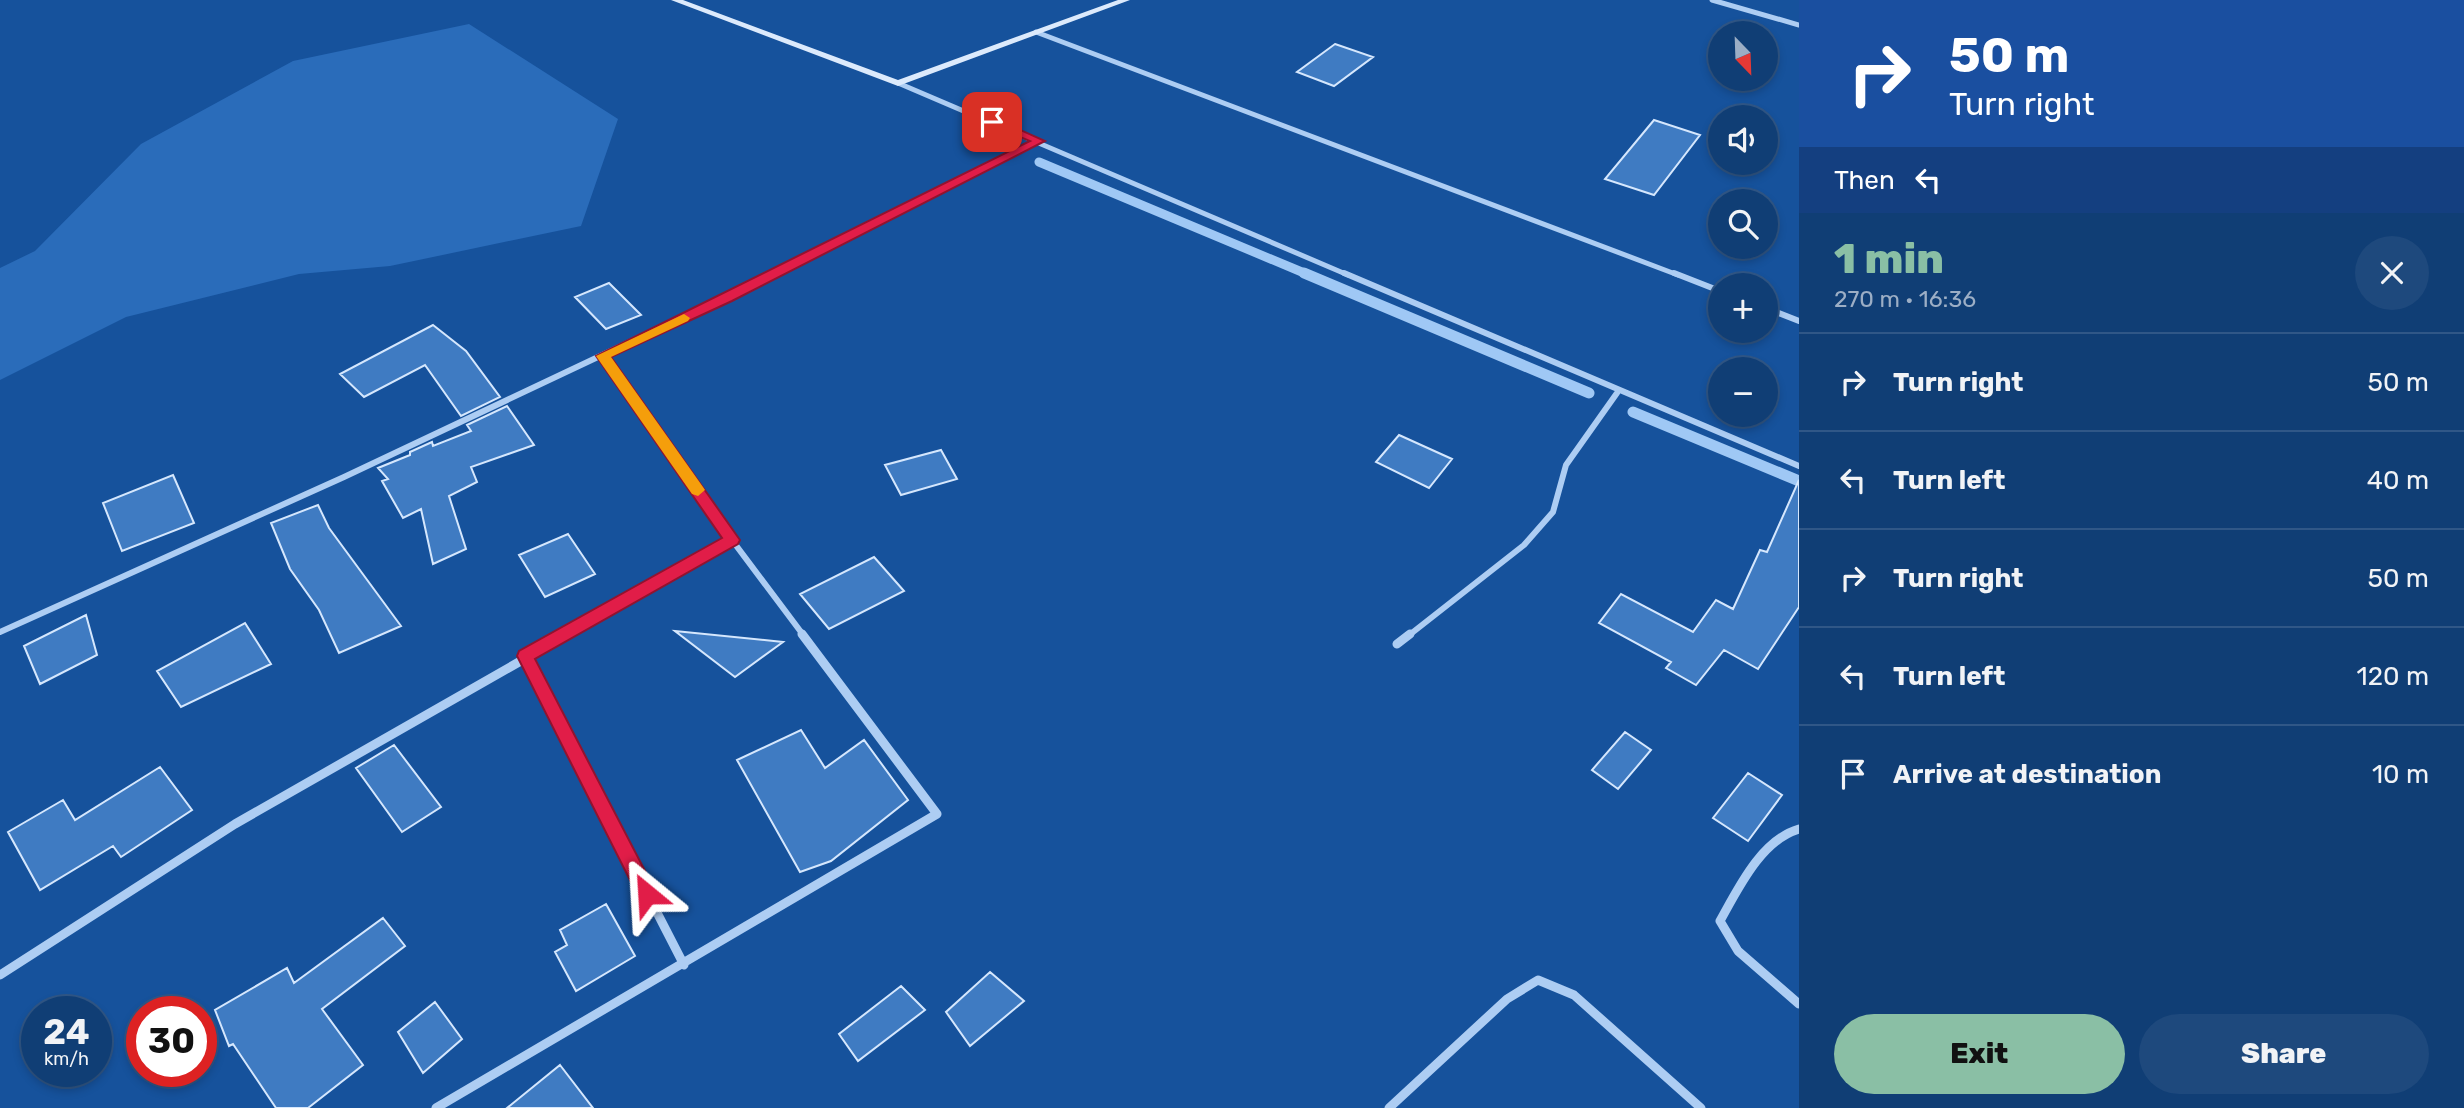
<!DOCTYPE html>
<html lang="en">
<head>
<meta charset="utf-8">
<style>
  :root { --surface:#103e75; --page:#1e497d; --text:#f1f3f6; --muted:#9caec5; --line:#305787; --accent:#8abfa5 }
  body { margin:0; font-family:Rubik,sans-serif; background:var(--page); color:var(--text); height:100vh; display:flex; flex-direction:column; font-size:26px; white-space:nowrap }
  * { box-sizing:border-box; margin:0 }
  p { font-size:23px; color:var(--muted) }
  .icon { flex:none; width:38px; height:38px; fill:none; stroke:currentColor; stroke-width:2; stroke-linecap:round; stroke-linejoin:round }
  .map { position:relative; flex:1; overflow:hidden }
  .side { display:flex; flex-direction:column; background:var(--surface); width:665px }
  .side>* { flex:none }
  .hud { background:#1a4fa0; color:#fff; overflow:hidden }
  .needle { width:46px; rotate:157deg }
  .buttons { position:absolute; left:1708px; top:21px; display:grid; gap:14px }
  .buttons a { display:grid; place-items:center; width:70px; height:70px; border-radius:50%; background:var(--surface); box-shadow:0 4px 10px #0003,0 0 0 2px var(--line); font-size:35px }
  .speed { position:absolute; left:21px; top:996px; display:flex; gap:14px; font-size:35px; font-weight:700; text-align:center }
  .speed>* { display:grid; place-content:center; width:91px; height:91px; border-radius:50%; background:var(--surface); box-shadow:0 4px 10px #0003,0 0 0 2px var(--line); line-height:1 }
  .speed small { font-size:18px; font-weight:400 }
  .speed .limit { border:10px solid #d22; background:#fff; color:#111 }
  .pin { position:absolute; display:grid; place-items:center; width:60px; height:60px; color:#fff; margin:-30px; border-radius:14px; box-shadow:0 4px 10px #0006 }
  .me { position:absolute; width:77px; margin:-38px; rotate:333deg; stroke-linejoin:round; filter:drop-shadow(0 0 5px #0008) }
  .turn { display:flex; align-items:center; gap:24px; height:147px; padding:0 35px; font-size:32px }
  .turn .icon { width:91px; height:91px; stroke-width:2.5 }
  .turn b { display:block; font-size:49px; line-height:60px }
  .then { display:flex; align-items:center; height:66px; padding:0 35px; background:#0003; gap:14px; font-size:26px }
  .round { display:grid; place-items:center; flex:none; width:74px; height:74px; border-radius:37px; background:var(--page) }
  .summary { display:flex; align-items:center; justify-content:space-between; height:119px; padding:0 35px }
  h1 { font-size:42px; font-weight:800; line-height:52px; color:var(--accent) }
  .primary-button { display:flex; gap:14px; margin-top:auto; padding:14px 35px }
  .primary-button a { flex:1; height:80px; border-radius:42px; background:var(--accent); color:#111; font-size:28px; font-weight:800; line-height:80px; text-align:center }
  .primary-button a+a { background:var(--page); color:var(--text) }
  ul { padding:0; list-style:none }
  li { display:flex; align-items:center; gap:21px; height:98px; padding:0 35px; border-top:2px solid var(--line) }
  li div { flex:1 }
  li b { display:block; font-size:26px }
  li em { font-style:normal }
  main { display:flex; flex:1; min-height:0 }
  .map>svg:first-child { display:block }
  .green { fill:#2a6cba }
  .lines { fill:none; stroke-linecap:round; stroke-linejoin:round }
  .stream-far1 { stroke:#9fc8f5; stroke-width:9 }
  .stream { stroke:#9fc8f5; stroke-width:11 }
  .building { fill:#3f7bc2; stroke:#d5e7fd; stroke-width:2 }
  .street-far2 { stroke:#adcdf3; stroke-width:5 }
  .street-far1 { stroke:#adcdf3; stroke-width:6 }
  .street { stroke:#adcdf3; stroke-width:9 }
  .secondary { fill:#dceafc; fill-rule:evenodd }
  .route { fill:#e11d48; stroke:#92132f; stroke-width:2 }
  .slow { fill:#f59e0b }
</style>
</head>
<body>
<main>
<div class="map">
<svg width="1799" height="1108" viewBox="0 0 1799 1108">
  <rect width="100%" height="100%" fill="#16529c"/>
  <path class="green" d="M469,24L618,119L581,226L390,266L299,274L126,317L0,380V268L35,251L141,144L293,61Z"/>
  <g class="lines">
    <path class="stream-far1" d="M1039,162L1309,275"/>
    <path class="stream" d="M1304,273L1589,393
      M1633,412L1799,481"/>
  </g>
  <path class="building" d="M1335,44L1373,57L1334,86L1297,72Z
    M1654,120L1700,135L1654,195L1605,179Z
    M609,283L641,315L606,329L575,297Z
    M433,325L466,351L500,397L461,416L425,365L364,397L340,374Z
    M507,406L534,445L471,467L477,482L449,496L466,549L433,564L421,509L403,518L382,481L388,479L378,468L410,455V452L432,442L433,446L471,431L467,425Z
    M1399,435L1452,459L1429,488L1376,462Z
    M941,450L957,479L901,495L885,465Z
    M173,475L194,523L122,551L103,503Z
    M1799,480V607L1758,669L1724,650L1696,685L1666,668L1671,662L1599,623L1621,594L1693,632L1716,600L1733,609L1760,550L1767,552Z
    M318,505L329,528L401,626L339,653L319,610L290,569L271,523Z
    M568,534L595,574L545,597L519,555Z
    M874,557L904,591L829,629L800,594Z
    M86,615L97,655L40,684L24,646Z
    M245,623L271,664L181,707L157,671Z
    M675,631L783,642L735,677Z
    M801,730L825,768L864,740L908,800L831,861L800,872L737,760Z
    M1625,732L1651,750L1618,789L1592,770Z
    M394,745L441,807L402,832L356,768Z
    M160,767L192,810L121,857L113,846L40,890L8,832L63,800L75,820Z
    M1748,773L1782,795L1748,841L1713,818Z
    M606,904L635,956L576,991L555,952L567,945L560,930Z
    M383,918L405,946L322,1009L363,1065L308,1108H276L233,1044L229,1046L215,1010L287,968L294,983Z
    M990,972L1024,1001L970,1046L946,1012Z
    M901,986L925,1010L858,1061L839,1034Z
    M435,1002L462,1039L423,1073L398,1032Z
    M560,1065L593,1108H507Z"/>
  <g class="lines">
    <path class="street-far2" d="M1712,0L1799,25
      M1036,32L1678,275
      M898,83L1348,275
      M772,275L1039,141"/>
    <path class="street-far1" d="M1344,273L1799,466
      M1674,273L1720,291
      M1766,308L1799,321
      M603,356L732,540L804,636
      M0,632L344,477L776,273
      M565,636L732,540
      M1408,636L1524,545L1553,512L1566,465L1617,393"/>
    <path class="street" d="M1397,644L1410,634
      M525,656L684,965
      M1799,829C1761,840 1738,889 1720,921L1738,951L1799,1004
      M0,975L235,824L568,634
      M436,1108L937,814L802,634
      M1389,1108L1507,999L1538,980L1574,995L1701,1108"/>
    <path class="secondary" d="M671,0H683L898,80L1118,0H1130L898,86Z"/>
  </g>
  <path class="route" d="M988,119H996L1045,141L732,301L611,357L740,540L738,544L535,659L657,894L654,900L647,903L640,900L517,656L519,651L722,538L596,356L1030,141L988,124Z"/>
  <path class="slow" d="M684,314L690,318L688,321L611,357L703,487L705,490L698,496L692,494L596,356Z"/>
</svg>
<div class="buttons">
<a><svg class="needle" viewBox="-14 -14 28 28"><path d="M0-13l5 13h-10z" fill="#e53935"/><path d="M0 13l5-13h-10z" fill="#9caec5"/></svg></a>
<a><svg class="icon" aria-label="sound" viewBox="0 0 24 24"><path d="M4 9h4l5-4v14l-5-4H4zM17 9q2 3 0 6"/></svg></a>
<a><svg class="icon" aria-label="search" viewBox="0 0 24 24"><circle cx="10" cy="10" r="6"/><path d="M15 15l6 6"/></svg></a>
<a>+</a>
<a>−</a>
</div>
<div class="speed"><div>24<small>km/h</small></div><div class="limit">30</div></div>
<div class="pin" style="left:992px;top:122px;background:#d93025"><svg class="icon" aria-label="arrive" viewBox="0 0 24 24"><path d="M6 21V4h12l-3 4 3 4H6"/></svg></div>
<svg class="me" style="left:647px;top:894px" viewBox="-20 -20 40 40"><path d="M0-17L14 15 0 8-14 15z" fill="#e11d48" stroke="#fff" stroke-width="4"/></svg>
</div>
<section class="side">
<div class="hud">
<div class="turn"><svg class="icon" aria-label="right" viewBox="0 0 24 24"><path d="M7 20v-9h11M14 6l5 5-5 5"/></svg><div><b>50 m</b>Turn right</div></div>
<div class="then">Then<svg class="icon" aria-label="left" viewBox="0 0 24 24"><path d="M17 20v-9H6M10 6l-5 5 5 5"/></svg></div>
</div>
<div class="summary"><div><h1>1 min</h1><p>270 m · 16:36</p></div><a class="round"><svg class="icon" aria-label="close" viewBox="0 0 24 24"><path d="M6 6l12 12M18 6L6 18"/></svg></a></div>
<ul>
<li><svg class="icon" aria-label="right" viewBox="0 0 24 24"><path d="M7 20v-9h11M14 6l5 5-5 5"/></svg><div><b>Turn right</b></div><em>50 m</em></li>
<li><svg class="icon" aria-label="left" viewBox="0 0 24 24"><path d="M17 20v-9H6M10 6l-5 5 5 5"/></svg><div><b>Turn left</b></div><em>40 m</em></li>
<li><svg class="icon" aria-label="right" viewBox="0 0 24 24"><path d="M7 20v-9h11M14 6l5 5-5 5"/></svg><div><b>Turn right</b></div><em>50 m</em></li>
<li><svg class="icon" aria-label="left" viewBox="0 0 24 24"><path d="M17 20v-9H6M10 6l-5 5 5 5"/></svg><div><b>Turn left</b></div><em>120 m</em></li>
<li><svg class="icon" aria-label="arrive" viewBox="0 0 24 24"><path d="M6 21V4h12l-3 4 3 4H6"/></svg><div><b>Arrive at destination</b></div><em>10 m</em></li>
</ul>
<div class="primary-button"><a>Exit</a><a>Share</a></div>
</section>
</main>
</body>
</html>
